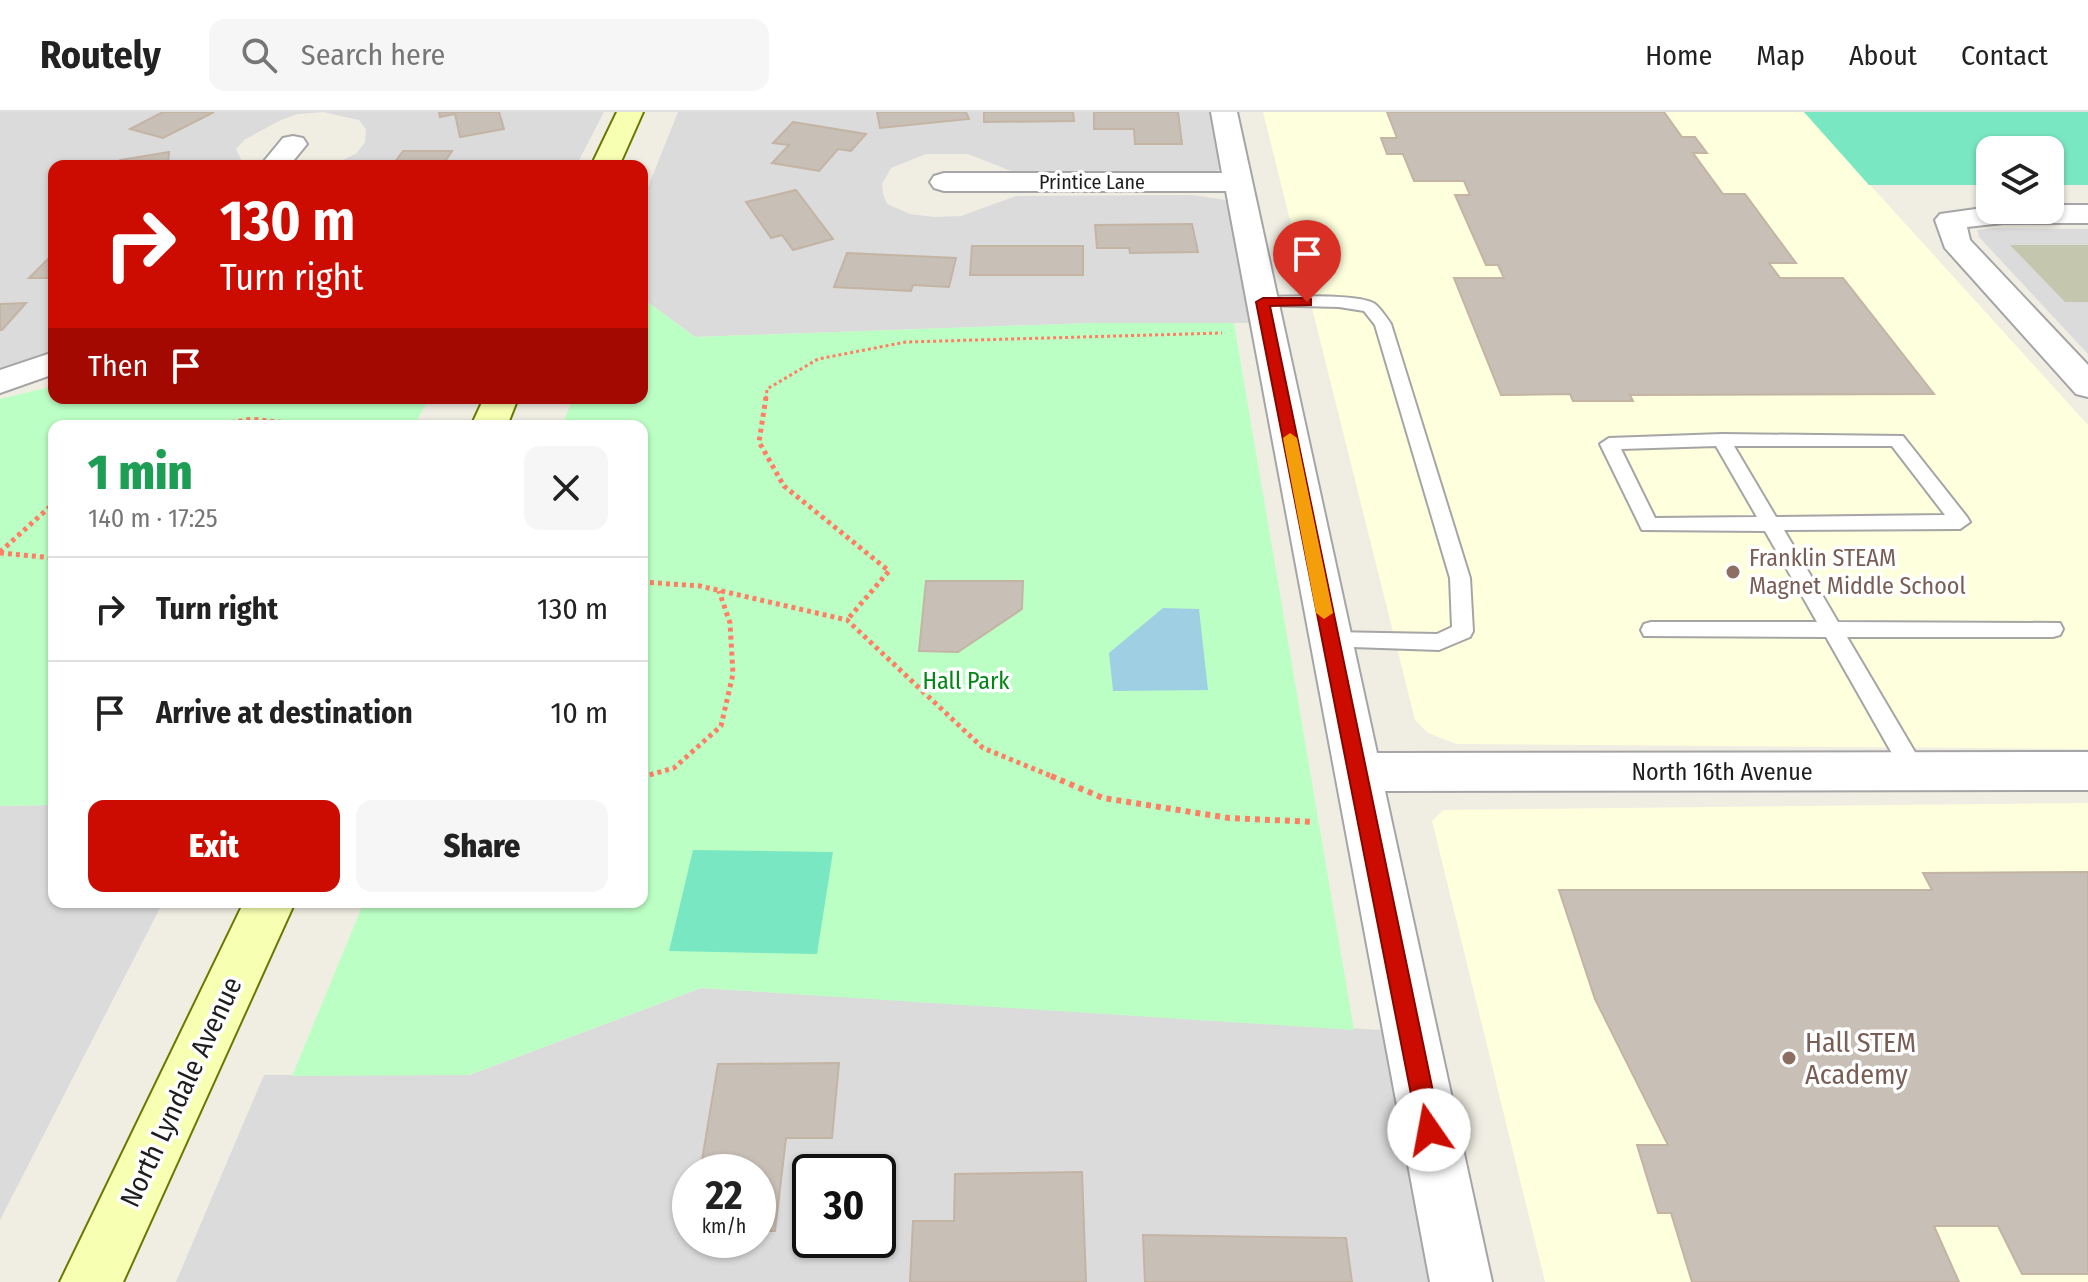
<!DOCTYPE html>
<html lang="en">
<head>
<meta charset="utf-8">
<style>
  :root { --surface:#fff; --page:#f6f6f6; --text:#222; --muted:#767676; --line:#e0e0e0; --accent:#cc0c00 }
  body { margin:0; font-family:"Fira Sans Condensed",sans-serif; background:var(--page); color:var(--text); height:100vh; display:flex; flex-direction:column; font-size:30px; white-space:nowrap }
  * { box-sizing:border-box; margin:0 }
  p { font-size:26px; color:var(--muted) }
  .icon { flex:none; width:44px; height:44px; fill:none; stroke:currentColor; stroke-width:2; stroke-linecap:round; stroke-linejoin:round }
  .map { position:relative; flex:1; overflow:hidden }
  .details { position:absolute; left:48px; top:308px; width:600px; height:488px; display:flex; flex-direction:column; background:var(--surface); border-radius:16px; box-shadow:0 2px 6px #0004 }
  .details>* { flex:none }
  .top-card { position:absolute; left:48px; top:48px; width:600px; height:244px; border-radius:16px; box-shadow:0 2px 6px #0004; background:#cc0c00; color:#fff; overflow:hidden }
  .fabs { position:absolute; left:1976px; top:24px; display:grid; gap:16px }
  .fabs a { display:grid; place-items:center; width:88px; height:88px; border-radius:16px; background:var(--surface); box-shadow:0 2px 6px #0004; font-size:40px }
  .speed { position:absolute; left:672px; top:1042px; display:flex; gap:16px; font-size:40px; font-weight:700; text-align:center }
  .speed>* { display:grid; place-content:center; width:104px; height:104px; border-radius:50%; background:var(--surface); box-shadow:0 2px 6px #0004; line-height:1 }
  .speed small { font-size:20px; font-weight:400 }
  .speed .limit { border:4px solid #111; border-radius:12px; background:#fff; color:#111 }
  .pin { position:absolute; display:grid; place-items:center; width:68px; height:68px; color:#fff; margin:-82px -34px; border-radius:50% 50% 50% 0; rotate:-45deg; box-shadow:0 0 8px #0007 }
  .pin .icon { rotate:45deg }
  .me { position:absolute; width:88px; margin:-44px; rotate:348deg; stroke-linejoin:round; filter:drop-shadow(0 0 6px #0008) }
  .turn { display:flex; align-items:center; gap:28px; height:168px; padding:0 40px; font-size:36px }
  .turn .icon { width:104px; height:104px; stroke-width:2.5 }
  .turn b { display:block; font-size:56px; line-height:68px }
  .then { display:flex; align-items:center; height:76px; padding:0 40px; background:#0003; gap:16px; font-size:30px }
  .round { display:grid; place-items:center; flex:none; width:84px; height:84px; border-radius:16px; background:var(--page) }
  .overview { display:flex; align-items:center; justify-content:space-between; height:136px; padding:0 40px }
  h1 { font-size:48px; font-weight:800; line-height:60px; color:#1e9e55 }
  .cta { display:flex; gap:16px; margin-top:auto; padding:16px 40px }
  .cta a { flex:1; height:92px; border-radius:16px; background:var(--accent); color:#fff; font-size:32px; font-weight:800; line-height:92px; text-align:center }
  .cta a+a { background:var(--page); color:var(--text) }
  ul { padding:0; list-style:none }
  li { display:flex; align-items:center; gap:24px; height:104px; padding:0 40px; border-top:2px solid var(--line) }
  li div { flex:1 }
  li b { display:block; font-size:30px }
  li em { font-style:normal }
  header { display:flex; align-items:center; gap:48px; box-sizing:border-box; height:112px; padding:0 40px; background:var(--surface); border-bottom:2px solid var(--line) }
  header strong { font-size:38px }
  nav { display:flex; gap:44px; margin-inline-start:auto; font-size:28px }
  .search { width:560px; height:72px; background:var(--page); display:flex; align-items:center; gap:20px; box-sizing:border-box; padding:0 28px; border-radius:16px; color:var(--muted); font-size:30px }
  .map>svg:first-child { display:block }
  .residential { fill:#dcdbdb; fill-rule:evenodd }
  .education { fill:#fdffdd }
  .construction { fill:#c4c6ae }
  .park { fill:#bcffc5 }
  .pitch { fill:#7ae7c3 }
  .water { fill:#9fcfe2 }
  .building { fill:#c8bfb6; stroke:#c3b4a4; stroke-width:2 }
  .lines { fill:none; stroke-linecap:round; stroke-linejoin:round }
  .lane-casing { stroke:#a5a5a5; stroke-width:4 }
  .street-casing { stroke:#a5a5a5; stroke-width:4 }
  .secondary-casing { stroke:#667a00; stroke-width:4 }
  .path-far2 { stroke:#ff7e65; stroke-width:3; stroke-dasharray:3 3; stroke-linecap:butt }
  .path-far1 { stroke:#ff7e65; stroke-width:5; stroke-dasharray:4 4; stroke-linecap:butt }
  .path { stroke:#ff7e65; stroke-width:6; stroke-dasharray:5 5; stroke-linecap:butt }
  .lane { fill:#fff; fill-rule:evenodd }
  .street { fill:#fff; fill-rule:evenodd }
  .secondary { fill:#f7ffb2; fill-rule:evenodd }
  .route { fill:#cc0c00; stroke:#850800; stroke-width:2 }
  .slow { fill:#f59e0b }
  .education-dot { fill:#8d6e63; stroke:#fff; stroke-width:3 }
  .labels { text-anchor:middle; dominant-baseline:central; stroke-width:7; stroke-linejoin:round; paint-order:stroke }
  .far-street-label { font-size:20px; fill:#1e1e1e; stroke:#fff }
  .education-label { font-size:24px; fill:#785e54; stroke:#fff; text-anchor:start }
  .park-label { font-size:24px; fill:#018714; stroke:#fff }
  .street-label { font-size:24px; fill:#1e1e1e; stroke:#fff }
  .near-education-label { font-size:28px; fill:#785e54; stroke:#fff; text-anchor:start }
  .near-street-label { font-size:28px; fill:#1e1e1e; stroke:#fff }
</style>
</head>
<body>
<header>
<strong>Routely</strong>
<div class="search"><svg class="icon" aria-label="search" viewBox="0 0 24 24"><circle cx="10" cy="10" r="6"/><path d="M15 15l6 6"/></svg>Search here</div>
<nav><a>Home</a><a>Map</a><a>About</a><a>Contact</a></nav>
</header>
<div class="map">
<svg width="2088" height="1170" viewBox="0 0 2088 1170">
  <rect width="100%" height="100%" fill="#f0ede3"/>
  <path class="residential" d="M0,0H604L576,54H331L357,41L365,30L366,17L359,8L323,0L298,2L281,8L244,28L236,37L244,54H54V242L0,259Z
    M678,0H1217L1223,56L1216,59H1011L968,42H926L891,56L882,72L883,82L887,92L910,102L934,105L961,104L1016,84L1193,83L1225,88L1234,95L1257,211H1092L695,225L642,186V90Z
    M1993,116L2088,117V242L1979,125L1977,118Z
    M54,693V790H163L0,1108V694Z
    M701,876L1397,919L1446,1170H176L264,963H469ZM690,1060H758V1128H690ZM810,1060H878V1128H810Z"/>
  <path class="education" d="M1263,0H1804L2088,313V637L1456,632L1428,621L1415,608Z
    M2088,691V1170H1545L1432,709L1443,698Z"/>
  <path class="construction" d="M2010,133H2088V190H2065Z"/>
  <path class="park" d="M642,186L695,225L1092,211H1234L1354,918L701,876L469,963L292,964L364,790H642V314H562L573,286H642Z
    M54,274V286H429L414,314H54V693L0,694V287Z"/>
  <path class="pitch" d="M1804,0H2088V73H2050V38H1990V73H1869Z
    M693,738L833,740L817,842L669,839Z"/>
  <path class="water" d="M1163,496L1199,497L1208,578L1113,579L1109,541Z"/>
  <path class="building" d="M163,0H214L163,26L130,17Z
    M439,0H499L504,17L460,25L455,2L440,5Z
    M877,0H966L969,7L880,16Z
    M984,0H1073L1074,9L984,10Z
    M1094,0H1178L1182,32H1135L1134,17H1094Z
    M1387,0H1664L1682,25H1695L1707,41H1693L1723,82H1745L1796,151H1769L1780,166H1843L1934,282L1630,283L1633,289H1573L1570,282L1501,283L1454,166H1504L1498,153H1486L1455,83H1470L1464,69H1414L1403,42H1387L1381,26H1397Z
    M793,10L866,22L851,39L838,37L819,59L772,51L789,33L773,31Z
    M403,39H452L442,54H392Z
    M169,40L168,54H119L120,48Z
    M796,78L833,127L793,138L782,123L771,126L746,90Z
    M1192,112L1198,140L1130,141L1129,136H1097L1095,113Z
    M972,134H1083V163H970Z
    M54,141V166H29Z
    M847,141L956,146L949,175L913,173L911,179L834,175Z
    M26,191L2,218H0V192Z
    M926,469H1023L1022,497L958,540L919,539Z
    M2088,760V1162H2022L1998,1114H1934L1959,1170H1692L1671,1101H1658L1637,1033H1668L1595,887L1559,778H1932L1923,761Z
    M839,951L832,1026H786L775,1119H758V1060H700L718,952Z
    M1082,1060L1086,1170H910L913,1109H954L955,1062Z
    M1143,1123L1346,1126L1352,1170H1145Z"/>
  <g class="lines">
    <defs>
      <path id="lane" d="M1263,185C1286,185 1359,181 1375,192C1381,197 1387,206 1391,212L1470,466L1473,519L1470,525L1439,538L1323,534L1319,528L1323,522L1330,520L1437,522L1452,515L1450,466L1375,213L1364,199L1339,195L1257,193L1255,190Z
        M1722,322L1903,324L1967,405L1970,410L1960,417L1784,418L1838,510L2060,511L2063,517L2060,523L2053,525H1847L1922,652L1926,659L1922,666L1914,669L1906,666L1826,525L1644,524L1641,518L1644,512L1651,510H1817L1765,419L1642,418L1600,332L1609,326ZM1716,334L1757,405L1655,406L1621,337ZM1734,334H1892L1945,403L1776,405Z"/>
      <path id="street" d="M1211,0H1237L1377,641L2088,640V678L1385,679L1492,1170H1430L1226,79H944L934,76L930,70L934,64L944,61H1222Z
        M293,24L303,26L307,32L289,54H260L283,26Z
        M2050,93H2088V111H2003L1967,115L1970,128L2088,253V285L2076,282L1945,136L1935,108L1940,102L1990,95V98H2050Z
        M54,240V262L0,281V258Z"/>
      <path id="secondary" d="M617,0H643L619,54H591Z
        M484,286H518L507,314H471Z
        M244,790H295L123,1170H60Z"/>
    </defs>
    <use href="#lane" class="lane-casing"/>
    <use href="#street" class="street-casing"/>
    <use href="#secondary" class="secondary-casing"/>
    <path class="path-far2" d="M766,287L767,277L818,247L906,230L1222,221"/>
    <path class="path-far1" d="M766,285L759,330L784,374L889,459L847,508
      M215,314L251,307L313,314
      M0,440L54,391
      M0,441L54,446
      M642,470L700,474L847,508L983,636L1056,666
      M642,665L674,656L721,614L733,562L730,511L719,479"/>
    <path class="path" d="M1051,664L1103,686L1229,706L1315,710"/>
    <use href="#lane" class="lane"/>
    <use href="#street" class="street"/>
    <use href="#secondary" class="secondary"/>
  </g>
  <path class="route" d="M1307,186L1311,187V193L1270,194L1441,1018L1438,1027L1429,1030L1421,1027L1418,1018L1256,190L1263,186Z"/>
  <path class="slow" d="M1290,321L1297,326L1333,501L1324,507L1316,501L1283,326Z"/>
  <g class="education-dot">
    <circle cx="1733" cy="460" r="8"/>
    <circle cx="1789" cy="946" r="8"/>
  </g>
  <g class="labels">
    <g class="far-street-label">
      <text x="1092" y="70">Printice Lane</text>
    </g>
    <g class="education-label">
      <text x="1749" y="446">Franklin STEAM<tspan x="1749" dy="28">Magnet Middle School</tspan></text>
    </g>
    <g class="park-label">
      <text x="966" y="569">Hall Park</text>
    </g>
    <g class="street-label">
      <text x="1722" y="660">North 16th Avenue</text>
    </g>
    <g class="near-education-label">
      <text x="1805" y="930">Hall STEM<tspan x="1805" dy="32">Academy</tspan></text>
    </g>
    <g class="near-street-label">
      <text transform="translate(181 980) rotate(-65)">North Lyndale Avenue</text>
    </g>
  </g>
</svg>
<div class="fabs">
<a><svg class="icon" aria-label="layers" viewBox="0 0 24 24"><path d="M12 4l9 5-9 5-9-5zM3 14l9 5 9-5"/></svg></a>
</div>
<div class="speed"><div>22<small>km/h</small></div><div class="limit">30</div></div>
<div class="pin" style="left:1307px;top:190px;background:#d93025"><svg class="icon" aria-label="arrive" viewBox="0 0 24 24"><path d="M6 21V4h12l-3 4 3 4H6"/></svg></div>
<svg class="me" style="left:1429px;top:1018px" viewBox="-20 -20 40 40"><circle r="19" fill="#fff"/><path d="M0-13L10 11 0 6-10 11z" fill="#cc0c00"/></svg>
<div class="top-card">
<div class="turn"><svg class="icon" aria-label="right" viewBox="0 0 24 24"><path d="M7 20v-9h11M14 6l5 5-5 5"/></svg><div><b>130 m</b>Turn right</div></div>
<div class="then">Then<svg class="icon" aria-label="arrive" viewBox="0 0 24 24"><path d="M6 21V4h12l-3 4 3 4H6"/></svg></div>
</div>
<section class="details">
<div class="overview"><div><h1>1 min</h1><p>140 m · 17:25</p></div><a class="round"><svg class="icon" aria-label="close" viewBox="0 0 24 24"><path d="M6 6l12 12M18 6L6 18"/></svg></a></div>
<ul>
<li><svg class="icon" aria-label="right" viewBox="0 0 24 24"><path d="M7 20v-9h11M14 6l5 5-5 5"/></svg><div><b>Turn right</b></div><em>130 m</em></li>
<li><svg class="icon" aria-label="arrive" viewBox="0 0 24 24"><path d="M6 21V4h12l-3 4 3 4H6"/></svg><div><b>Arrive at destination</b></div><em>10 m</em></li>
</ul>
<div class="cta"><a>Exit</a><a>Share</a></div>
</section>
</div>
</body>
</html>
